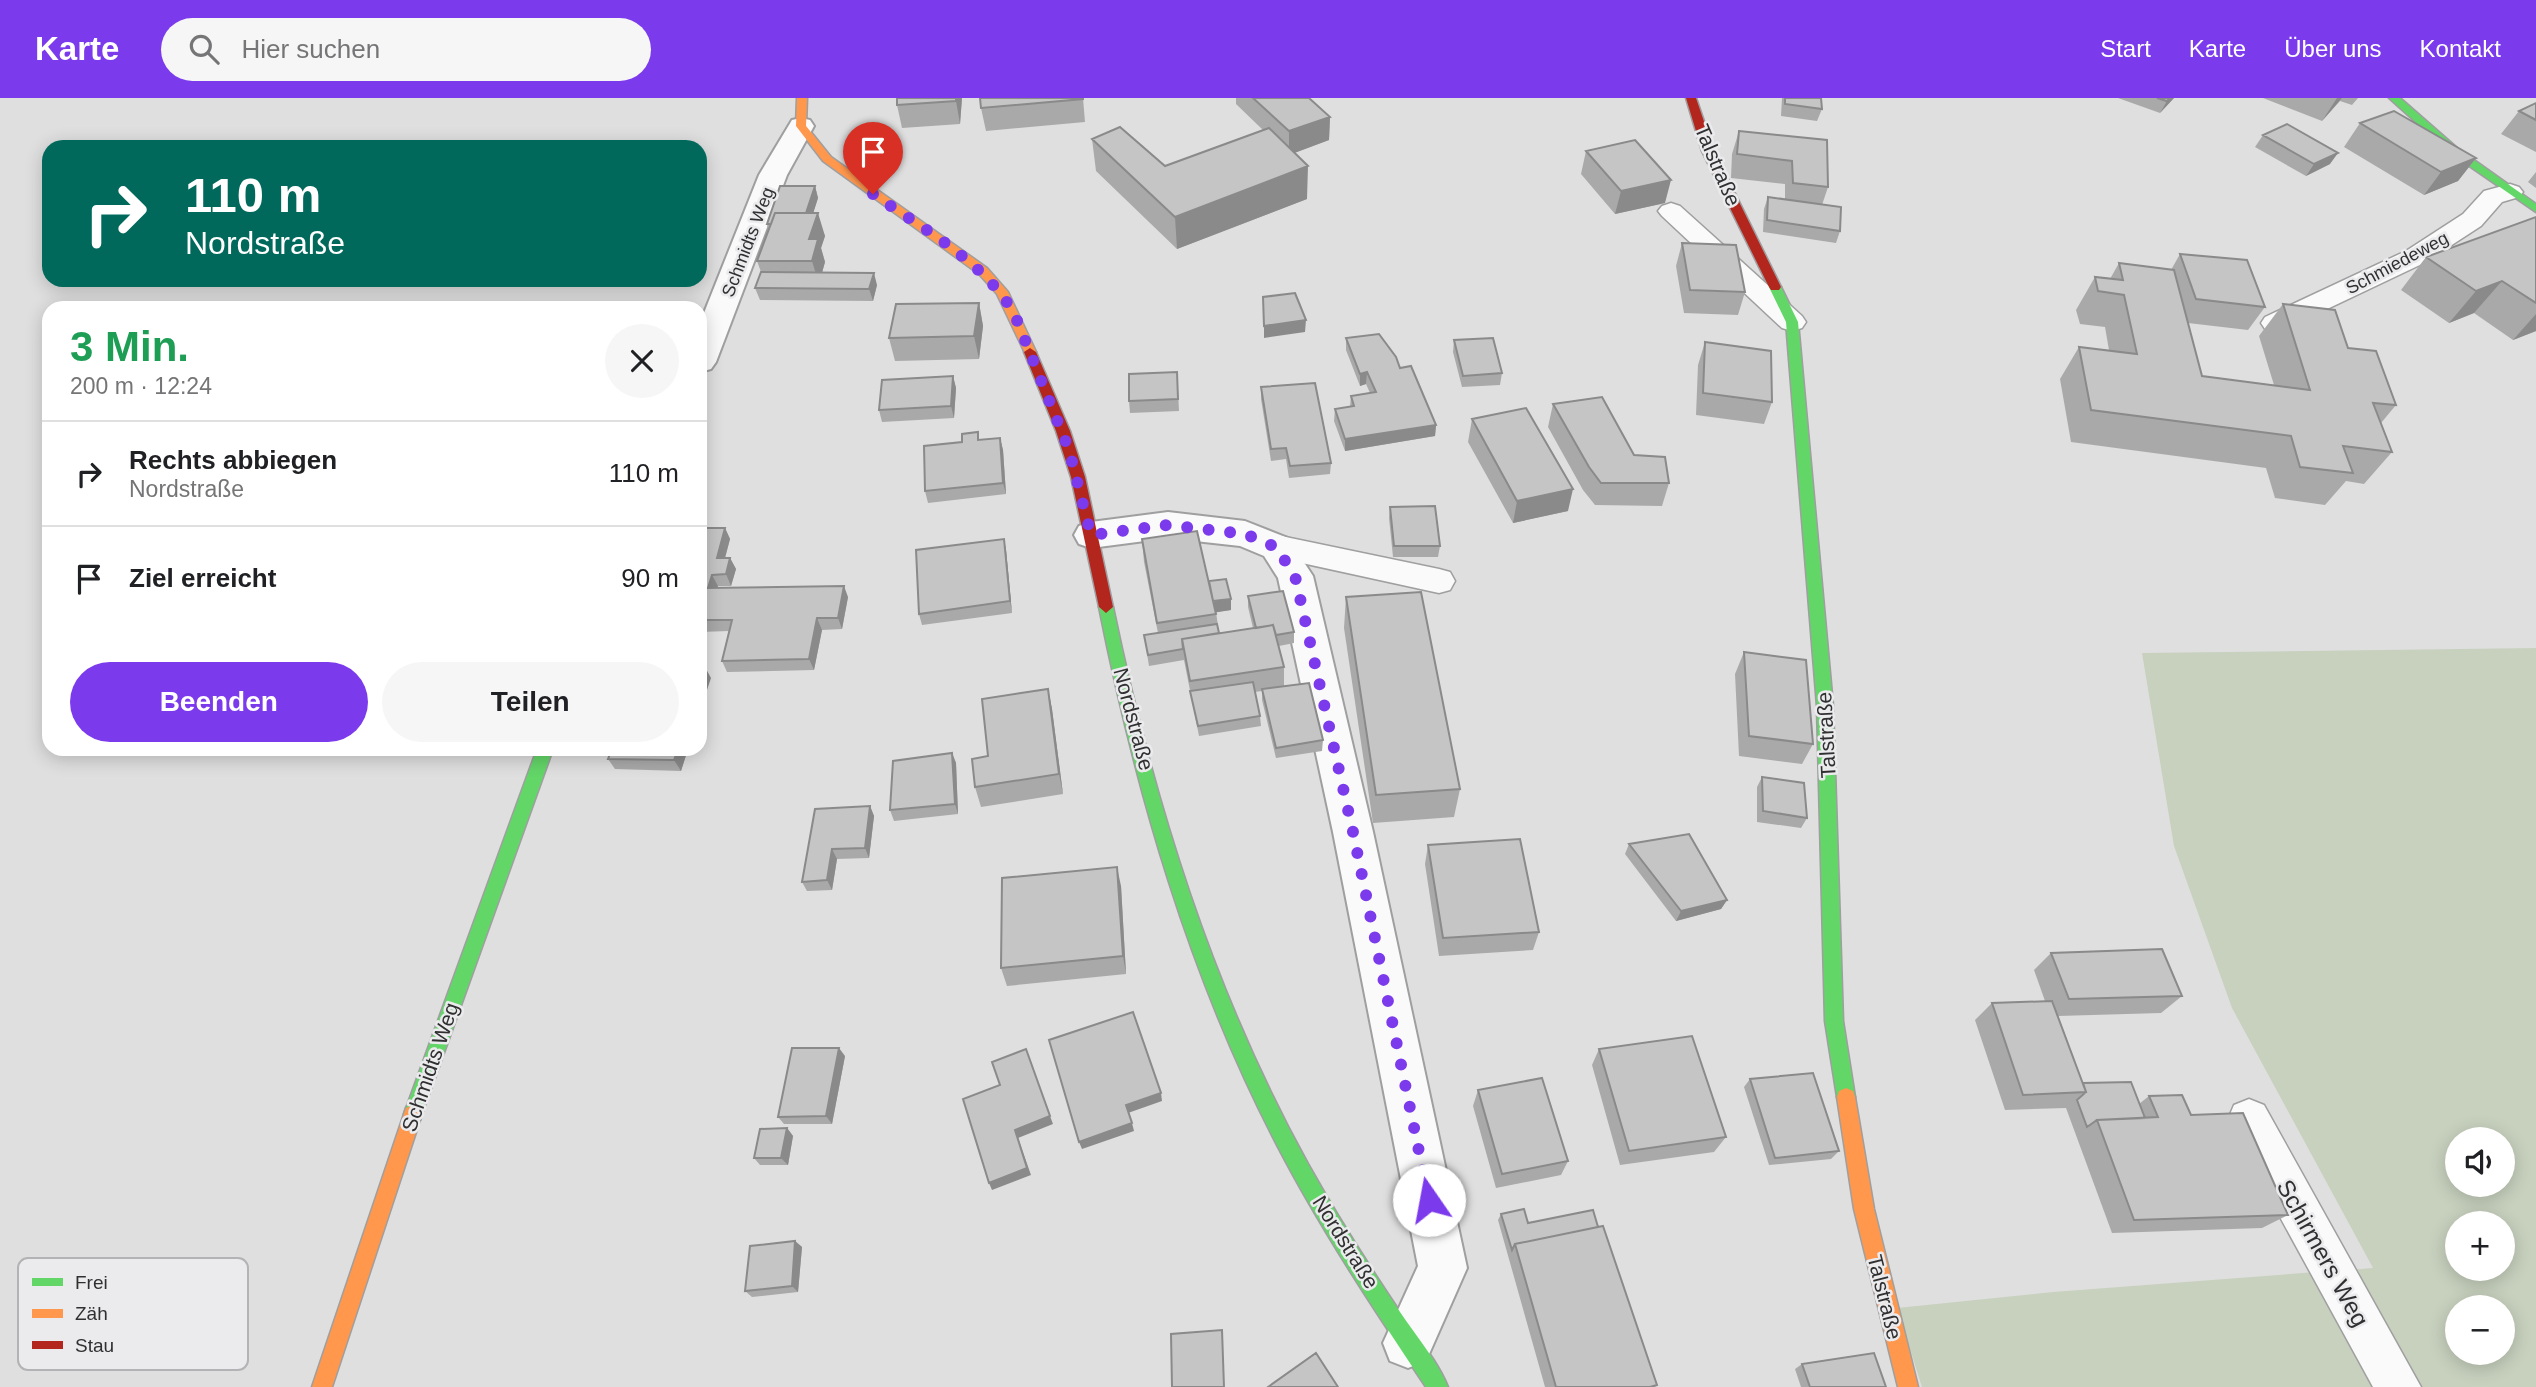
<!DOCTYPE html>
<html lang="de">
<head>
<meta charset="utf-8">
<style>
  :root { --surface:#fff; --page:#f6f6f6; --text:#202124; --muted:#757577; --line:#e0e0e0; --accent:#7c3aed }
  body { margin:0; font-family:Helvetica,sans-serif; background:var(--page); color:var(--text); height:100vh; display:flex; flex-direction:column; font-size:26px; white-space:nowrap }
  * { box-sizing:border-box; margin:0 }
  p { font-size:23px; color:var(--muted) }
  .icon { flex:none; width:38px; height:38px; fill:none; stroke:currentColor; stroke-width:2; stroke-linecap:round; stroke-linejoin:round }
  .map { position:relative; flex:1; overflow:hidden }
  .sheet { position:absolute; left:42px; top:203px; width:665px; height:455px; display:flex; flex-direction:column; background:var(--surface); border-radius:21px; box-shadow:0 4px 18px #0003 }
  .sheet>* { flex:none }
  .banner { position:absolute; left:42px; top:42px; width:665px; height:147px; border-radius:21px; box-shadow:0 4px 18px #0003; background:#00695c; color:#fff; overflow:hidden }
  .fabs { position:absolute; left:2445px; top:1029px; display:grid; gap:14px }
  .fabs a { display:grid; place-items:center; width:70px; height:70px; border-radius:50%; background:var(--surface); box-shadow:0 4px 18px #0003; font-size:35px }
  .pin { position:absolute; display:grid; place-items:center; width:60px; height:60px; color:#fff; margin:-72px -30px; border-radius:50% 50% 50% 0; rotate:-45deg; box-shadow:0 0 7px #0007 }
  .pin .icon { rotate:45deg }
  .me { position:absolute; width:77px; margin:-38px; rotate:348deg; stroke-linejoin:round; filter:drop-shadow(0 0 5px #0008) }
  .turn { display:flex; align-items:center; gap:24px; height:147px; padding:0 28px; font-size:32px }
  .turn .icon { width:91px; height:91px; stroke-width:2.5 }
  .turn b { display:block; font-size:49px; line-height:60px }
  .round { display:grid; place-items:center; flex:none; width:74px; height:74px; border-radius:37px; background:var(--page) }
  .summary { display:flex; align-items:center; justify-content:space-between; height:119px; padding:0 28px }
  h1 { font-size:42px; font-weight:800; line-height:52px; color:#1e9e55 }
  .button { display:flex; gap:14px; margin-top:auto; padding:14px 28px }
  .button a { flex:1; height:80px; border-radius:42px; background:var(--accent); color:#fff; font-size:28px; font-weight:800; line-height:80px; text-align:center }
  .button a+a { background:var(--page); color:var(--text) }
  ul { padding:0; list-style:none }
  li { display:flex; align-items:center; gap:21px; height:105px; padding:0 28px; border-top:2px solid var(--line) }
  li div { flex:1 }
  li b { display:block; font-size:26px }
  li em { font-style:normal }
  header { display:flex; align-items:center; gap:42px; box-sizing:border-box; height:98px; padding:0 35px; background:var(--accent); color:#fff }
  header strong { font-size:33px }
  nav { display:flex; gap:38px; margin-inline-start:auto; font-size:24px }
  .search { width:490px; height:63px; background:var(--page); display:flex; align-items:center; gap:18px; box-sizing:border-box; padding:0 24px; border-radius:38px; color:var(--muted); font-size:26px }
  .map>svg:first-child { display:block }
  .green { fill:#c8d1be; fill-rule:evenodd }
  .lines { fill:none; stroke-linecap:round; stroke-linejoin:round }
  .lane-casing { stroke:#9f9fa0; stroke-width:3 }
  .street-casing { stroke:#9f9fa0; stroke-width:4 }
  .fast-casing { stroke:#9f9fa0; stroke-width:3 }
  .slow-casing { stroke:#9f9fa0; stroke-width:3 }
  .jam-casing { stroke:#9f9fa0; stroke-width:3 }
  .lane { fill:#fafafa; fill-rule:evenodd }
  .street { fill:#fafafa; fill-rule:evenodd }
  .fast { fill:#63d668; fill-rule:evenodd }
  .slow { fill:#ff974d; fill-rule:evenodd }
  .jam { fill:#b3261e; fill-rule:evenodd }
  .wall { fill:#aaa9aa }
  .shaded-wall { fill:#8b8a8b }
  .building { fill:#c6c5c6; stroke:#8b8a8b; stroke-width:2 }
  .route { stroke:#7c3aed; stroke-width:12; stroke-dasharray:0 21.6 }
  .labels { text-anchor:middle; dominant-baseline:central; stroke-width:5; stroke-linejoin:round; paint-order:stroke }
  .far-street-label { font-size:18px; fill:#303031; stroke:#ebebee }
  .street-label { font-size:21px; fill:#303031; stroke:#ebebee }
  .near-street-label { font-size:24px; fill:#303031; stroke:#ebebee }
  .key { fill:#ebebee; stroke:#b3b3b5; stroke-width:2 }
  .key-label { font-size:19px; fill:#303031 }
</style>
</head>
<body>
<header>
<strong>Karte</strong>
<div class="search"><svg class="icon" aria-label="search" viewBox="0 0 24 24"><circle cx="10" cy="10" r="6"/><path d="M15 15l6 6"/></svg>Hier suchen</div>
<nav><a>Start</a><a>Karte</a><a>Über uns</a><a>Kontakt</a></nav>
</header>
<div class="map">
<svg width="2536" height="1289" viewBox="0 0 2536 1289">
  <rect width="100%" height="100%" fill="#dfdfe0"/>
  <path class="green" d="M2536,550V1289H2411L2347,1172L2373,1170L2232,910L2174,748L2142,555ZM2457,1041H2502V1087H2457ZM2457,1125H2502V1171H2457ZM2457,1209H2502V1255H2457Z
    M2316,1174L2385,1289H1922L1897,1210L2053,1194Z"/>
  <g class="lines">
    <defs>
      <path id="lane" d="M2510,86L2519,89L2523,94L2519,99L2502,104L2481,128L2424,165L2285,231L2275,234L2265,231L2261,225L2265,219L2406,153L2463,116L2484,93Z
        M1671,105L1680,108L1802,218L1806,224L1802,230L1792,233L1782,230L1662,118L1658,113L1662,108Z
        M1276,437L1439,471L1450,474L1455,483L1450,492L1439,495L1265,457L1260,449L1265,441Z
        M2249,1001L2264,1007L2421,1289H2373L2234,1035L2228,1021L2234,1007Z"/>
      <path id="street" d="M801,20L810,22L814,28L787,77L716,264L711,271L700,274V225L759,77L792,22Z
        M1168,414L1245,423L1288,440L1313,478L1373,734L1467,1170L1426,1263L1408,1270L1390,1263L1383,1245L1418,1168L1333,734L1278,480L1264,458L1240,448L1168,440L1091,450L1079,446L1074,437L1079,428L1091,424Z"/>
      <path id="fast" d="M2389,0H2400L2457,50L2536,106V114L2449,54Z
        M1775,185L1781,189L1798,224L1833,608L1843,923L1855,999L1853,1005L1846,1008L1839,1005L1837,999L1825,923L1817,608L1786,224L1769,189Z
        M1106,503L1113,509C1153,702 1212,892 1308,1066C1336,1116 1367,1165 1400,1214C1416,1238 1437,1262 1448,1289H1426C1373,1210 1320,1130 1276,1045C1189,877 1136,694 1099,509Z
        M537,651H553L422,1016L420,1022L413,1025L406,1022L404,1016Z"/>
      <path id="slow" d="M797,0H807L806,28L831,59L987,170L1008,194L1036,254L1034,257H1026L997,196L979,176L823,63L796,28Z
        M1846,990L1853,993L1855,999L1874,1111L1918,1289H1898L1854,1111L1837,999L1839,993Z
        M413,1007L420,1010L422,1016L332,1289H312L404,1016L406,1010Z"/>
      <path id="jam" d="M1686,0H1696L1714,53L1781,189L1779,192H1771L1769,189L1702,53Z
        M1030,250L1036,254L1070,333L1085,379L1113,509L1106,515L1099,509L1071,379L1056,333L1024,254Z"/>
    </defs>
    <use href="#lane" class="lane-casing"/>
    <use href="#street" class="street-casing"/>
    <use href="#fast" class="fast-casing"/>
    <use href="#slow" class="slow-casing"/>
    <use href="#jam" class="jam-casing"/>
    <use href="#lane" class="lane"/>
    <use href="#street" class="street"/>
    <use href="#fast" class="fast"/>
    <use href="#slow" class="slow"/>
    <use href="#jam" class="jam"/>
  </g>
  <path class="wall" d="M897,0H962L960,26L902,30L897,7Z
    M1083,0L1085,24L986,33L981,10Z
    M1236,0H1309L1330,19L1329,42L1294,55L1307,101L1177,151L1096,73L1092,41L1165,68L1263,32L1236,6Z
    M1782,0H1821L1822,11L1817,23L1781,18Z
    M2118,0H2174L2160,15Z
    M2263,0H2358L2352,7L2340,3L2322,23Z
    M2536,5V54L2501,36L2519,13Z
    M2360,25L2476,60L2458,83L2424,97L2344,49Z
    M1739,33L1827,42L1828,89L1822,107L1840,133L1836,145L1763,134L1764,111L1768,99L1785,102V86L1731,80L1732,56Z
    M2263,37L2330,66L2306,78L2255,49Z
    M1586,53L1665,105L1615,116L1581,76Z
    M2536,74V90L2528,84Z
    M815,88L818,100L813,115L825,138L821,150L825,164L822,174L877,187L873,203L760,202L755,190L761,174L757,163L768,132L767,126Z
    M2536,119V233L2513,242L2474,215L2449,225L2401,192L2426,159Z
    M1682,145L1745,194L1738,217L1684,215L1676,168Z
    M2180,156L2265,209L2248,232L2188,225L2202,278L2274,287L2259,238L2283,206L2348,250L2396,307L2381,325L2392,354L2364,386L2346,383L2325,407L2275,400L2266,370L2071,344L2060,281L2079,249L2109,252L2105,229L2080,226L2076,212L2095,179L2110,181L2119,165L2171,172Z
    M979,205L983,228L979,261L895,263L889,240Z
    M1346,240L1400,270L1436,327L1435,338L1345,353L1334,323L1335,311L1350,309L1351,298L1370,295L1366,286L1360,288L1346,252Z
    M1454,242L1502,275L1500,287L1462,289L1453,254Z
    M1705,244L1772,304L1764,326L1696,317L1698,267Z
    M1177,274L1179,313L1130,315L1129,303Z
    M953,278L956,290L954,320L882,324L879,312Z
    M1261,289L1331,365L1330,376L1289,380L1286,361L1271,363L1261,301Z
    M1553,306L1634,357L1669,385L1662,408L1595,407L1583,392L1548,329Z
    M1472,321L1568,413L1513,425L1468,344Z
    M1000,340L1003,352L1006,396L928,405L925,393L979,342Z
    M1390,409L1440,448L1438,459H1393L1389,420Z
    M700,430H725L730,441L725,460H730L736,471L731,488H718L717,490L848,499L842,531L822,532L814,572L727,574L722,563L729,533L700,534Z
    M1004,441L1006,452L1012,515L922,527L919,516Z
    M1142,441L1209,483L1231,512L1216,514L1219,535L1253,530L1248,509V498L1294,534V545L1279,548L1284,569V588L1323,642L1322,653L1276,660L1262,602V593L1255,594L1260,618L1261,628L1199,638L1184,562L1149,568L1144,537L1158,535L1144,464Z
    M1346,499L1460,691L1454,719L1373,725L1344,530Z
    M1744,554L1813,646L1802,666L1739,658L1735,576Z
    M1048,591L1052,611L1063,696L981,709L975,689L988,658Z
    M688,651L681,673L615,671L608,661Z
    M952,655L956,665L958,716L894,723L890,712Z
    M1762,679L1807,720L1801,730L1757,724V689Z
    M870,708L874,718L869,760L837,761L832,792L807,793L802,784Z
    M1629,746L1727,802L1721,811L1676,823L1625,756Z
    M1428,747L1539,834L1533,852L1439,858L1425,766Z
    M1121,788L1126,876L1007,888L1001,870Z
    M2051,855L2182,898L2161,915L2058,918L2083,985L2139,1006L2149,998L2191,1017L2288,1117L2262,1130L2112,1135L2066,1010L2005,1012L1975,922L1992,905L2045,903L2034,872Z
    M1599,951L1726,1039L1714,1054L1620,1067L1592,967Z
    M845,958L832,1026H784L778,1019Z
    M1750,981L1839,1053L1831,1061L1769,1067L1744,989Z
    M1478,992L1568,1063L1561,1077L1496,1090L1473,1008Z
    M787,1030L793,1038L788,1067H760L754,1060Z
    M1501,1116L1528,1125L1598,1129L1657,1287L1655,1289H1545L1498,1122Z
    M795,1143L802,1149L798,1194L752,1199L745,1193Z
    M1802,1266L1886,1289H1801L1795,1271Z"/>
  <path class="shaded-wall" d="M956,0H962L960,26L956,3Z
    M2170,0H2174L2160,15L2167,3Z
    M2337,0H2342L2322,23Z
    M1330,19L1329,42L1289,57V33Z
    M2338,55L2330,66L2306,78L2314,66Z
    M2476,60L2458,83L2424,97L2441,74Z
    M1308,68L1307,101L1177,151L1175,119Z
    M1671,82L1665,105L1615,116L1621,93Z
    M815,88L818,100L806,138L802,126Z
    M818,115L825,138L821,150L825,164L819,186L812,163L809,141Z
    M874,175L877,187L873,203L869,191Z
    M2502,183L2474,215L2449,225L2476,193Z
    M979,205L983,228L979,261L974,238Z
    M2536,216V233L2513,242Z
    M1306,222L1305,234L1264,240V228Z
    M1367,274L1366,286L1360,288V276Z
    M953,278L956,290L954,320L951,308Z
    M1436,327L1435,338L1345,353V341Z
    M1000,340L1003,352L1006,396L1003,385Z
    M1573,391L1568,413L1513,425L1517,403Z
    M725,430L730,441L722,471L717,460Z
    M1004,441L1006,452L1012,515L1010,503Z
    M730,460L736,471L731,488L726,476Z
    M712,477L718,488L714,502L708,490Z
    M844,488L848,499L842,531L838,520Z
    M1231,501V512L1212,515V504Z
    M817,520L822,532L814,572L809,561Z
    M705,569L711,580L700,613V583Z
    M1048,591L1052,611L1063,696L1059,676Z
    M678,651H688L681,673L674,662Z
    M952,655L956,665L958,716L955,706Z
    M870,708L874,718L869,760L865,750Z
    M832,751L837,761L832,792L827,782Z
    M1117,769L1121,788L1126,876L1123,858Z
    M1727,802L1721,811L1676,823L1681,813Z
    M839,950L845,958L832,1026L826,1018Z
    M1161,995L1162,1003L1128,1015L1126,1007Z
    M1050,1018L1053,1026L1018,1040L1031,1077L992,1092L989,1085L1015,1032Z
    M1132,1025L1134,1033L1082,1051L1079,1044Z
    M787,1030L793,1038L788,1067L781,1060Z
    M795,1143L802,1149L798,1194L792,1188Z"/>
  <path class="building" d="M897,0H956V3L897,7Z
    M980,0H1083V1L981,10Z
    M1253,0H1309L1330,19L1289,33Z
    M1785,0H1821L1822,11L1785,6Z
    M2157,0H2170L2167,3Z
    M2536,5V22L2519,13Z
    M2394,13L2476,60L2441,74L2360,25Z
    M2287,26L2338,55L2314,66L2263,37Z
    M1120,29L1165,68L1269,30L1308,68L1175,119L1092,41Z
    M1739,33L1827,42L1828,89L1793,85L1792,63L1737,56Z
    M1635,42L1671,82L1621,93L1586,53Z
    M780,88H815L806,115H775L771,126H767Z
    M1768,99L1841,109L1840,133L1767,122Z
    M775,115H818L809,141H818L812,163H757Z
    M2536,119V205L2502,183L2476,193L2426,159Z
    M1682,145L1736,147L1745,194L1690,192Z
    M2180,156L2247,162L2265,209L2196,201Z
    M2119,165L2174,172L2202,278L2310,292L2283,206L2335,212L2348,250L2376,253L2396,307L2373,305L2392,354L2343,348L2353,375L2300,369L2291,338L2091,312L2079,249L2137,256L2124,197L2098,193L2095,179L2123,182Z
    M761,174L874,175L869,191L755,190Z
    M1295,195L1306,222L1264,228L1263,199Z
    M979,205L974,238L889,240L896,206Z
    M1379,236L1396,259L1400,270L1411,268L1436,327L1345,341L1335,311L1354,308L1351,298L1376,294L1367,274L1360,276L1346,240Z
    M1493,240L1502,275L1463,278L1454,242Z
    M1705,244L1771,253L1772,304L1703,295Z
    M1177,274L1178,301L1129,303V276Z
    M953,278L951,308L879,312L882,282Z
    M1315,285L1331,365L1290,368L1286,350L1271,351L1261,289Z
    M1602,299L1634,357L1665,359L1669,385H1601L1589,369L1553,306Z
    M1526,310L1573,391L1517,403L1472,321Z
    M978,334V342L1000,340L1003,385L925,393L924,348L962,344V336Z
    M1435,408L1440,448H1394L1390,409Z
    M700,430H725L717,460H730L726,476L712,477L708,490L844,488L838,520H817L809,561L722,563L732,522H700Z
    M1197,433L1216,516L1157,525L1142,441Z
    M1004,441L1010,503L919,516L916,452Z
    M1226,481L1231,501L1213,503L1209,483Z
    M1283,493L1294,534L1276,537L1273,527L1256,530L1248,498Z
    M1421,494L1460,691L1376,697L1346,499Z
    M1217,526L1219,535L1182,541L1183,551L1148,557L1144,537Z
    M1273,527L1284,569L1190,583L1182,541Z
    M1744,554L1806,562L1813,646L1749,638Z
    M700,569H705L700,583Z
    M1253,584L1260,618L1198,628L1190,593Z
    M1309,585L1323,642L1276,650L1262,591Z
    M1048,591L1059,676L975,689L972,661L988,658L982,601Z
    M612,651H678L674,662L608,661Z
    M952,655L955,706L890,712L893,663Z
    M1762,679L1804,685L1807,720L1763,713Z
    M870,708L865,750L832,751L827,782L802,784L815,711Z
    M1689,736L1727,802L1681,813L1629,746Z
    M1520,741L1539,834L1443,840L1428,747Z
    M1117,769L1123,858L1001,870L1002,780Z
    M2162,851L2182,898L2069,901L2051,855Z
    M2052,903L2086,994L2023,997L1992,905Z
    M1133,914L1161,995L1126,1007L1132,1025L1079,1044L1049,942Z
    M1692,938L1726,1039L1629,1053L1599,951Z
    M792,950H839L826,1018L778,1019Z
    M1026,951L1050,1018L1015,1032L1027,1070L989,1085L963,1001L1000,987L992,964Z
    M1813,975L1839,1053L1775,1060L1750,981Z
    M1542,980L1568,1063L1502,1076L1478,992Z
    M2131,984L2145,1020L2097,1022L2087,1029L2077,1002L2086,994L2083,985Z
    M2182,997L2191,1017L2243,1015L2288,1117L2134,1122L2097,1022L2158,1019L2149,998Z
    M787,1030L781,1060H754L760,1031Z
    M1524,1111L1528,1125L1593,1112L1598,1129L1515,1146L1512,1152L1501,1116Z
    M1603,1128L1657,1287L1650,1289H1556L1515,1146Z
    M795,1143L792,1188L745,1193L750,1148Z
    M1222,1232L1224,1289H1172L1171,1236Z
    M1316,1255L1338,1289H1268Z
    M1874,1255L1886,1289H1810L1802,1266Z"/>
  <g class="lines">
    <path class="route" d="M873,96C923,131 982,162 1014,215L1069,352L1091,437L1168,427L1245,436L1276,449L1295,478L1353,734L1429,1102"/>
  </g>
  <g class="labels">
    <g class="far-street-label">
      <text transform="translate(748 144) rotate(-69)">Schmidts Weg</text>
      <text transform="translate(2397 165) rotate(-28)">Schmiedeweg</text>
    </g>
    <g class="street-label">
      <text transform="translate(1718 67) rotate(67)">Talstraße</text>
      <text transform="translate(1134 621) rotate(75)">Nordstraße</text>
      <text transform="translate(1826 637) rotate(-93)">Talstraße</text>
      <text transform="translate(430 969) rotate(-71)">Schmidts Weg</text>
      <text transform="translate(1346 1144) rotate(58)">Nordstraße</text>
      <text transform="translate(1885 1199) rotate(76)">Talstraße</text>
    </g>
    <g class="near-street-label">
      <text transform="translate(2323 1155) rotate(61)">Schirmers Weg</text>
    </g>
  </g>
  <rect x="18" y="1160" width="230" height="112" rx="10" class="key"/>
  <rect x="32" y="1180" width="31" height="8" fill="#63d668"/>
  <rect x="32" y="1211" width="31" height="9" fill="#ff974d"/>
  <rect x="32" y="1243" width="31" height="8" fill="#b3261e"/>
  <g class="key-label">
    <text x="75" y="1191">Frei</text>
    <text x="75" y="1222">Zäh</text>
    <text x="75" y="1254">Stau</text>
  </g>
</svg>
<div class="fabs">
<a><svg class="icon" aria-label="sound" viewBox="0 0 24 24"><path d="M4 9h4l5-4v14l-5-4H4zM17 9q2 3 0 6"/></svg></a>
<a>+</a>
<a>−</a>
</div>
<div class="pin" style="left:873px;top:96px;background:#d93025"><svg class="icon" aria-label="arrive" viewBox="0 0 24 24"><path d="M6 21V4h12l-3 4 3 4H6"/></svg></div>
<svg class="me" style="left:1429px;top:1102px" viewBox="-20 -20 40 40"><circle r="19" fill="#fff"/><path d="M0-13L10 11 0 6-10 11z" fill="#7c3aed"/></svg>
<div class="banner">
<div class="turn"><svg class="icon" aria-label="right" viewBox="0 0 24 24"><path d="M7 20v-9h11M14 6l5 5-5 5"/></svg><div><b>110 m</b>Nordstraße</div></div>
</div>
<section class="sheet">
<div class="summary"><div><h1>3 Min.</h1><p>200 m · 12:24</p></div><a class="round"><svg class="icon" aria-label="close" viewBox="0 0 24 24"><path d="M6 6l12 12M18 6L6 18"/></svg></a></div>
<ul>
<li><svg class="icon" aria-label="right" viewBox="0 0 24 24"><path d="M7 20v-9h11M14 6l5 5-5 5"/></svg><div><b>Rechts abbiegen</b><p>Nordstraße</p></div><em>110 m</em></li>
<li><svg class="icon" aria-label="arrive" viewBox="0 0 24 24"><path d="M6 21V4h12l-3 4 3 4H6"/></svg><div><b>Ziel erreicht</b></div><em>90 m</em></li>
</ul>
<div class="button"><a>Beenden</a><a>Teilen</a></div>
</section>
</div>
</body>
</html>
